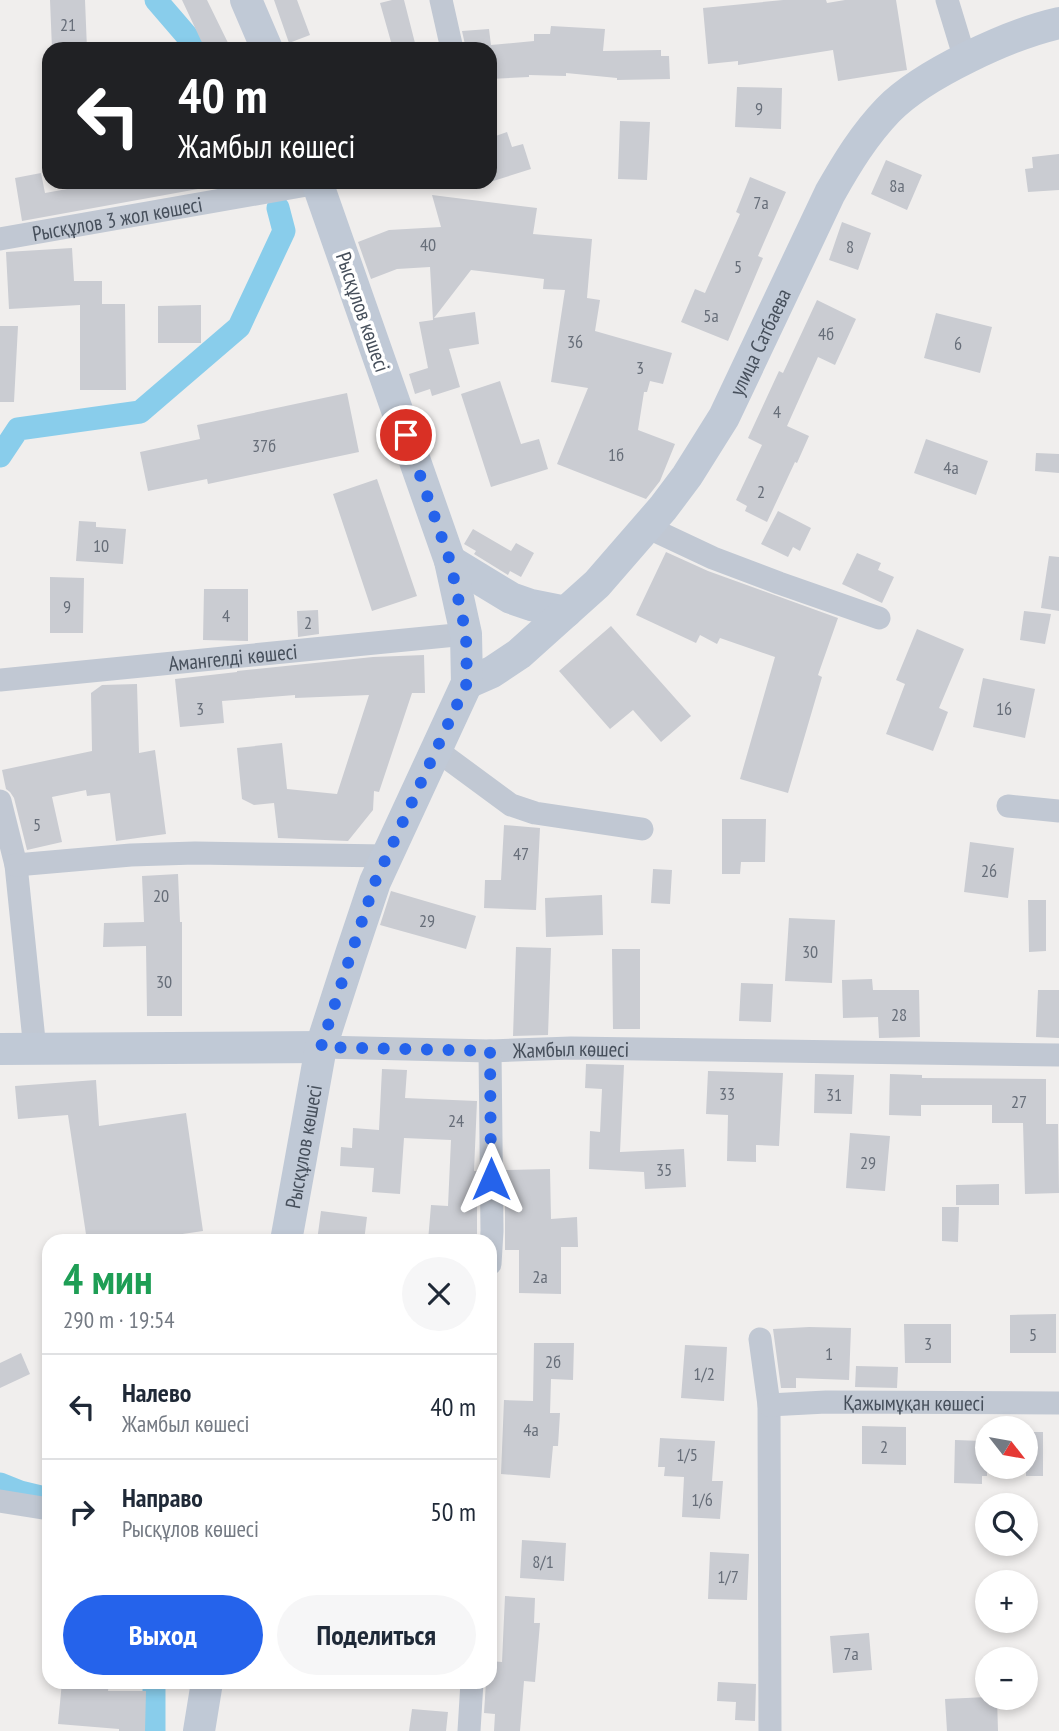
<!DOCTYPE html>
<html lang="ru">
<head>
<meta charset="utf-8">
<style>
  :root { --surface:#fff; --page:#f6f6f7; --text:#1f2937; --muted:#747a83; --line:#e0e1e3; --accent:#2563eb }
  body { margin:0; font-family:"PT Sans Narrow",sans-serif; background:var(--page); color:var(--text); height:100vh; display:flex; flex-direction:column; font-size:26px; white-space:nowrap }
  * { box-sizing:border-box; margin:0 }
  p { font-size:23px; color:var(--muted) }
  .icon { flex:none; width:38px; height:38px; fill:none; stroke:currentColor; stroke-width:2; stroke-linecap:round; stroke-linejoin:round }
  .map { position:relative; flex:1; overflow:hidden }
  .side { position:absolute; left:42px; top:1234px; width:455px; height:455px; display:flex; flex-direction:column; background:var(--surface); border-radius:21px; box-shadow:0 4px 10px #0003 }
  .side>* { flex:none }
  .top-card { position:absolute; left:42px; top:42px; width:455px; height:147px; border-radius:21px; box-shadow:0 4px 10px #0003; background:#202124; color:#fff; overflow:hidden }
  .needle { width:46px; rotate:121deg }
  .tools { position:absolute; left:975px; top:1416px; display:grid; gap:14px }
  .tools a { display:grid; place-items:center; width:63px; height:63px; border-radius:50%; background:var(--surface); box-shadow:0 4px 10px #0003; font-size:35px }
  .pin { position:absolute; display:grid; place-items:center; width:60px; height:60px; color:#fff; margin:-30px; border:4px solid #fff; border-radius:50%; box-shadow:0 2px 7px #0007 }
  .me { position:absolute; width:77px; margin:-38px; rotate:0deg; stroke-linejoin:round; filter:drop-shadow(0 0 5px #0008) }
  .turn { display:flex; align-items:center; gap:24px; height:147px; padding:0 21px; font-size:32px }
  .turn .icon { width:91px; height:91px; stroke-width:2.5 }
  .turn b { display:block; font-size:49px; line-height:60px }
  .round { display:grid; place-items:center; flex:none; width:74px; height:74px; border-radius:37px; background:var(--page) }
  .headline { display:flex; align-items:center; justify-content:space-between; height:119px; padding:0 21px }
  h1 { font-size:42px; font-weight:800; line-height:52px; color:#1e9e55 }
  .button { display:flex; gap:14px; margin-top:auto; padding:14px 21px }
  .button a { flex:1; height:80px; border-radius:42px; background:var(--accent); color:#fff; font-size:28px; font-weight:800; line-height:80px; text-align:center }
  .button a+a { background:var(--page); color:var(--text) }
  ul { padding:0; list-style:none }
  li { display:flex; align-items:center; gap:21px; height:105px; padding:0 21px; border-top:2px solid var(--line) }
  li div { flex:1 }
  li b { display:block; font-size:26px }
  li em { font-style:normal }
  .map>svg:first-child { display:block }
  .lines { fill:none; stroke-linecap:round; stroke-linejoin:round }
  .canal { stroke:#89cdeb; stroke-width:23 }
  .building { fill:#caccd2 }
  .street { stroke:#c1c8d3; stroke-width:23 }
  .secondary { stroke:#c0c9d6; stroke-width:32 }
  .route { stroke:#2563eb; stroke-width:12; stroke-dasharray:0 21.6 }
  .labels { text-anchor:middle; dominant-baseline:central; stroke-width:7; stroke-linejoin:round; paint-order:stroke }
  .number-label { font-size:18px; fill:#676e79 }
  .street-label { font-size:21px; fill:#464f5b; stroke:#fff }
</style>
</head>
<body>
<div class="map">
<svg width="1059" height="1731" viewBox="0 0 1059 1731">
  <rect width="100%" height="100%" fill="#f0eeed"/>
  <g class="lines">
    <path class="canal" d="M156,0L187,36L195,49
      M0,456L18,429L140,412L239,327L284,231L278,208
      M0,1484L20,1492L49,1499
      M154,1682V1731"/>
  </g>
  <path class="building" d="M50,0H85L87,49H52Z
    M182,0H207L231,49H205Z
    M274,0H297L310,35L289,43Z
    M392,0H404L415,43L393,49L380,3Z
    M783,0H826L827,3L845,0H896L907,70L838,81L833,50L738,65V61L708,64L703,8Z
    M551,26L605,29L603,51L661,50V56H669L670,79L617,80V78L566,73V76L529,75V77L490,79V49H466L462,31L489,29L491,45L534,41V34H550Z
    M737,87L782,88L781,129L735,127Z
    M620,121L650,122L647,180L618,179Z
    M507,132L512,147L523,144L531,169L490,182V138Z
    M1059,154V190L1028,192L1025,169L1033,168L1032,157Z
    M886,160L922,175L907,210L871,194Z
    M41,173L45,193L106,182H197L198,189L22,221L15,178Z
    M750,177L786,192L758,256L763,258L728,341L681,322L695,289L705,293L740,214L736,212Z
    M432,195L537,208L533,234L592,239L587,298L600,300L595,331L672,353L663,384L650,381L647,392H644L638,430L675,444L660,481L646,499L557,464L588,388L551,382L565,290L543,289L544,279L471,270L434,318L475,312L479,344L449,349L460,387L432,396L430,389L415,394L409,374L428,368L419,322L433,320L430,267L397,269L371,279L358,242L389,230L441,227Z
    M842,222L871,233L858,270L829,260Z
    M72,248L74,281H102V304H125L126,390H80V305L9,309L6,252Z
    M817,300L856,319L835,365L818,357L787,426L809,436L797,463L795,462L767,522L745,511L747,506L736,500L762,445L748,438L779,371L783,373Z
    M201,305V343H158V306Z
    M936,313L992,327L980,373L924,358Z
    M0,326H18L14,402H0Z
    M500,381L521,444L539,439L548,469L491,487L461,394Z
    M347,393L359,452L208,484L207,479L148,491L140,452L200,439L197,425Z
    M926,439L988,461L976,495L914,473Z
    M1036,453L1059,454V473L1035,471Z
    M377,479L417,596L372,611L333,494Z
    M778,511L811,528L800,551L793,547L788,557L761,544Z
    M79,521L96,522V527L126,529L123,564L76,561Z
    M473,529L511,551L516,543L534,553L521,577L510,571L508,575L474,554L476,551L464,544Z
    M666,552L708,571L838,618L818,675L822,677L788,793L740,779L775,657L720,638L717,644L700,635L696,643L636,615Z
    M857,553L881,563L878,570L894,577L882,603L842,584Z
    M1049,556L1059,557V611L1041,608Z
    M50,577L84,578L83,633H50Z
    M204,589H248V641L203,640Z
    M318,610L319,634L298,637L297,611Z
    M1024,611L1051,614L1045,644L1020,640Z
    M611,626L691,716L661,742L633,710L610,729L559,671Z
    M917,629L964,649L939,708L948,712L933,751L886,734L905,684L896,680Z
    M424,655L425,693H412L379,792L374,791L373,810L348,841L278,838L274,803L254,805L242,799L237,748L282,743L287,789L337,794L369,695L295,698V695L222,701L224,723L180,727L175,679L237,672V671L373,657Z
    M983,678L1035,689L1025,738L973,727Z
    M137,684L139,753L155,750L166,834L116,841L110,793L87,796L86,790L52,797L62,842L27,850L14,798L10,792L6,789L2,770L92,751L91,693L102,685Z
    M722,819H766L765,862H741L740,874H722Z
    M504,825L540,828L536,910L484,908L485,880H501Z
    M970,842L1014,848L1008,898L964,892Z
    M653,869L672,870L670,904L651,903Z
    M178,874L180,922H182V1016H147L146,946L103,947L104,923L144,922L142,876Z
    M391,891L476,916L466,949L380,925Z
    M602,895L603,935L546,937L545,898Z
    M1028,900H1046V951L1029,952Z
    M789,918L835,920L832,983L785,981Z
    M516,947L551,948L548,1035L513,1036Z
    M612,949H640V1029H613Z
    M872,979L873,990H919L920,1037L879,1038L878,1017L843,1018L842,980Z
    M741,983L773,984L771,1022L739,1021Z
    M1038,990H1059V1038L1036,1037Z
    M586,1064L624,1065L620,1152L684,1149L686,1187L645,1189L644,1172L589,1169L590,1131L600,1132L602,1089L585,1088Z
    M382,1069L407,1070L405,1098L477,1101L474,1171H477V1241H428L431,1205L448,1206L451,1140L404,1138L400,1194L372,1192L374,1168L340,1166L341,1147L352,1148L353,1128L379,1130Z
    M708,1071L783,1073L779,1146L756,1145V1162L727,1161L728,1115L706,1114Z
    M815,1074L854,1075L852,1114L814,1113Z
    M890,1074L922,1075V1078L1046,1079V1124H1058L1059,1193L1025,1194L1023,1123H992V1105H921V1116L889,1115Z
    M96,1080L99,1126L186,1113L203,1231L162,1237L163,1241H87L68,1115L18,1119L15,1086Z
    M850,1133L890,1136L885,1191L846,1188Z
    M550,1169L551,1219L577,1217L578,1247H561V1294L519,1293V1250H505V1170Z
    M999,1184V1205H956V1185Z
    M942,1207H959L958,1242L942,1241Z
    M321,1211L367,1217L364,1241H317Z
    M1056,1314V1353H1010V1315Z
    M904,1324H951V1363H905Z
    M809,1327L851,1328L849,1380L796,1378V1388H781L773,1329Z
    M534,1343H574L573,1380L551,1379L550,1413H560L558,1446H553L550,1478L501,1474L504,1400L533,1401Z
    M685,1345L727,1347L724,1401L681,1398Z
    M21,1353L30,1374L0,1388V1363Z
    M856,1366L898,1367L897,1388L855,1387Z
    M862,1426L906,1427V1465L862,1464Z
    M1026,1432H1043V1476H1026Z
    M660,1438L715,1441L712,1481H723L720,1519L682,1517L684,1477L664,1476L665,1467H658Z
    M955,1440L982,1441L981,1450H987V1476H982V1484L954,1483Z
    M522,1540L566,1543L564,1581L520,1578Z
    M710,1552L749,1554L747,1600L708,1599Z
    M505,1596L535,1598L534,1623H540L535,1682L524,1681L520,1731H494L495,1714L484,1713L486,1682H490V1661L502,1662Z
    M869,1633L872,1670L833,1673L830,1636Z
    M62,1682H109L108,1691H146L145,1731H119V1729L58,1724Z
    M718,1682L756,1684L755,1721L735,1720L736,1702L717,1701Z
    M987,1697L997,1698L998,1731H947L945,1699Z
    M412,1709L448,1712L446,1731H409Z"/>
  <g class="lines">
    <g class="street">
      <path d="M441,0L452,49"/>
      <path d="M947,0L965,59"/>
      <path id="s1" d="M0,239L318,183"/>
      <path d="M647,527L713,558L779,583L879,618"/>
      <path id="s2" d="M0,680L466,634"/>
      <path d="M435,749L511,805L535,813L642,829"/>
      <path d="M0,801L16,865L35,1050"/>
      <path d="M1008,806L1059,811"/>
      <path d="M16,865L131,855L195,853L387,856"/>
      <path id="s3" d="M321,1047L490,1051L571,1048L1059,1055"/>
      <path d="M490,1051L492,1231L490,1264"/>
      <path d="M760,1339L769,1405L770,1731"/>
      <path id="s4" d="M769,1405L826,1402L1059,1403"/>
      <path d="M0,1501L49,1509"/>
      <path d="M469,1731L472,1682"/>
    </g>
    <g class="secondary">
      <path d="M246,0L267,49"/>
      <path d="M450,561L511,598L531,605L566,612"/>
      <path id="s5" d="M467,683L492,672L519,654L597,584L663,508L687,476L724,417L830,193C847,163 864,135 888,110C923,74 1010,34 1059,23"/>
      <path d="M0,1049L321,1047"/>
      <path id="s6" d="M286,1241L321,1047L351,954L375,882L467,683L466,634L450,561L317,182"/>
      <path d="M199,1731L207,1682"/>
    </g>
  </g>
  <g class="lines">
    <path class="route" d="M406,435L450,561L466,634L467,683L375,882L351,954L321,1047L490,1051L491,1179"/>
  </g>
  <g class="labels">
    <g class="number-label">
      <text x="68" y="24">21</text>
      <text x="759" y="108">9</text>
      <text x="897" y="185">8а</text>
      <text x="761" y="202">7а</text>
      <text x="428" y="244">40</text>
      <text x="850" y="246">8</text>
      <text x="738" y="266">5</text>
      <text x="711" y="315">5а</text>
      <text x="826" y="333">4б</text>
      <text x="575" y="341">36</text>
      <text x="958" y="343">6</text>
      <text x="640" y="367">3</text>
      <text x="777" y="411">4</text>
      <text x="264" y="445">37б</text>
      <text x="616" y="454">1б</text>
      <text x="951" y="467">4а</text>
      <text x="761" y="491">2</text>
      <text x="101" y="545">10</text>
      <text x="67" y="606">9</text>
      <text x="226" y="615">4</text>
      <text x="308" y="622">2</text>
      <text x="200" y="708">3</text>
      <text x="1004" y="708">16</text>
      <text x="37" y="824">5</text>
      <text x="521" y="853">47</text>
      <text x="989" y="870">26</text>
      <text x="161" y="895">20</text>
      <text x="427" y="920">29</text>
      <text x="810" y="951">30</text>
      <text x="164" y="981">30</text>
      <text x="899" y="1014">28</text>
      <text x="727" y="1093">33</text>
      <text x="834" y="1094">31</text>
      <text x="1019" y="1101">27</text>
      <text x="456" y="1120">24</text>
      <text x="868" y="1162">29</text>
      <text x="664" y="1169">35</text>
      <text x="540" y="1276">2а</text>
      <text x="1033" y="1334">5</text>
      <text x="928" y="1343">3</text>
      <text x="829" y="1353">1</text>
      <text x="553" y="1361">2б</text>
      <text x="704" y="1373">1/2</text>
      <text x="531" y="1429">4а</text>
      <text x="884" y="1446">2</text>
      <text x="687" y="1454">1/5</text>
      <text x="702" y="1499">1/6</text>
      <text x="543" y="1561">8/1</text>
      <text x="728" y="1576">1/7</text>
      <text x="851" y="1653">7а</text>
    </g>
    <g class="street-label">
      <text stroke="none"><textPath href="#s1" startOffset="119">Рысқұлов 3 жол көшесі</textPath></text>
      <text transform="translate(363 312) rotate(71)">Рысқұлов көшесі</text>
      <text stroke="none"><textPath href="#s5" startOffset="458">улица Сатбаева</textPath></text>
      <text stroke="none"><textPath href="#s2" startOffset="234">Амангелді көшесі</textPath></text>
      <text stroke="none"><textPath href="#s3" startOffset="250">Жамбыл көшесі</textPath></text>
      <text stroke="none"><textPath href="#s6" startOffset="96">Рысқұлов көшесі</textPath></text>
      <text stroke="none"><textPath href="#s4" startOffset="145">Қажымұқан көшесі</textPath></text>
    </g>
  </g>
</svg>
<div class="tools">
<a><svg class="needle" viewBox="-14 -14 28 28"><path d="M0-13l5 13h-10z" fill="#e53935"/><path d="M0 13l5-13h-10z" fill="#747a83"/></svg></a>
<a><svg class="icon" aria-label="search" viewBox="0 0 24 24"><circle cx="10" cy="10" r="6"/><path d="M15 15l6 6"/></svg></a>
<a>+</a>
<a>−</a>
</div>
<div class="pin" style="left:406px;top:435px;background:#d93025"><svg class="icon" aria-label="arrive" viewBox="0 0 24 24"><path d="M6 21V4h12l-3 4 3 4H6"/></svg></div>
<svg class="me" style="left:491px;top:1179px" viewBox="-20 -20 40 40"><path d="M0-17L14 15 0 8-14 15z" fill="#2563eb" stroke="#fff" stroke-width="4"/></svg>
<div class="top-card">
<div class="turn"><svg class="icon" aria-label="left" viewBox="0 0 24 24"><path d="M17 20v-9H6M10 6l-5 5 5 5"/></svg><div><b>40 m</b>Жамбыл көшесі</div></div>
</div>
<section class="side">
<div class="headline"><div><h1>4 мин</h1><p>290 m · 19:54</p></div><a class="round"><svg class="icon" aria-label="close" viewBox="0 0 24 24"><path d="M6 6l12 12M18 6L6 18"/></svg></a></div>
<ul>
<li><svg class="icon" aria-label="left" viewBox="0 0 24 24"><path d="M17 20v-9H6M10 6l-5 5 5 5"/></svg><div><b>Налево</b><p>Жамбыл көшесі</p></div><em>40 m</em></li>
<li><svg class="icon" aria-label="right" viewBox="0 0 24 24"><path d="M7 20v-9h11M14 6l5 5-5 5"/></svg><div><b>Направо</b><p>Рысқұлов көшесі</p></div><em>50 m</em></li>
</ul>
<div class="button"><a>Выход</a><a>Поделиться</a></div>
</section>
</div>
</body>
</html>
